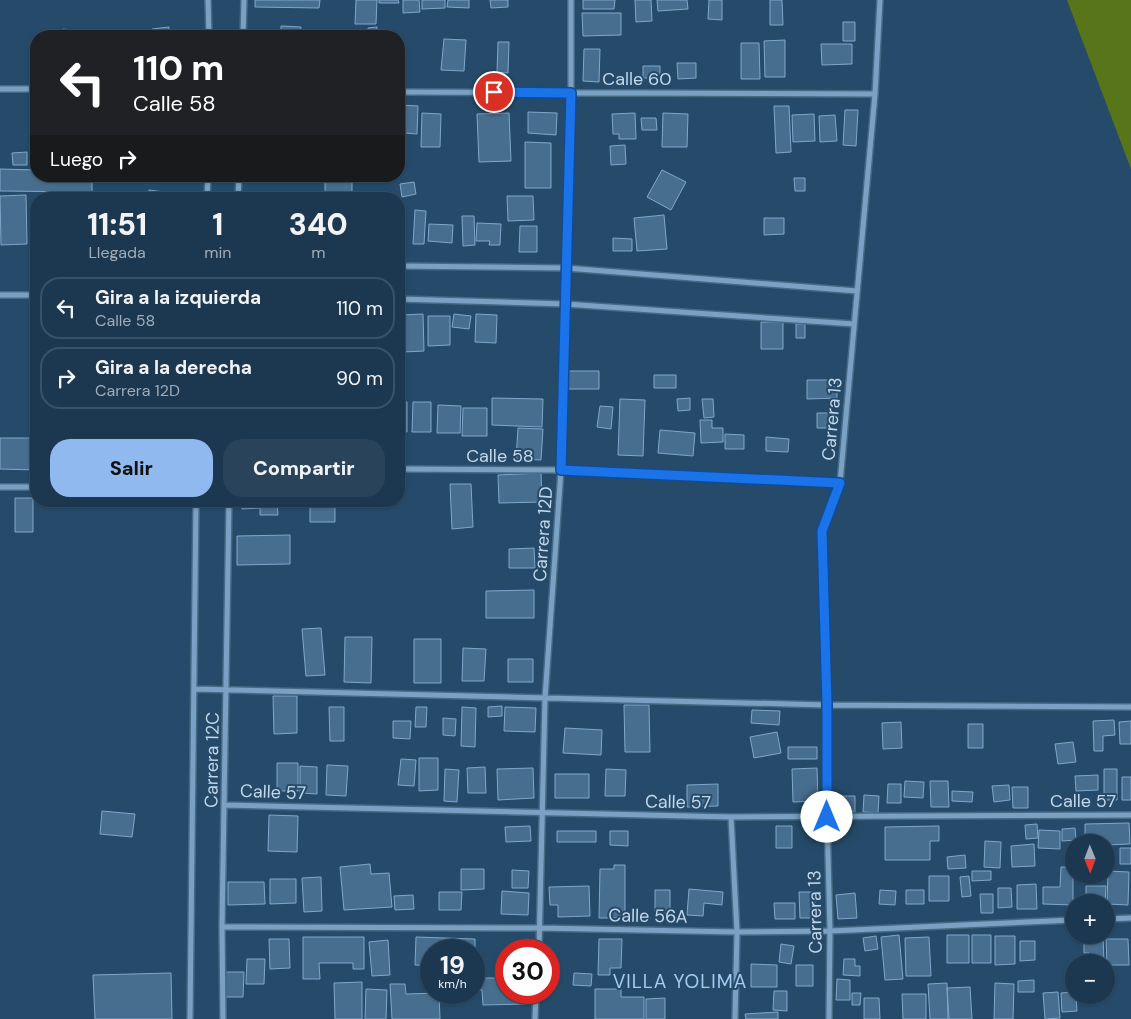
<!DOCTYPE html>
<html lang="es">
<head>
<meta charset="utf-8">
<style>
  :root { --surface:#1c3850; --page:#29435a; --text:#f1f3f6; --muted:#a0acb7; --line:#3a5267; --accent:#90b9f0 }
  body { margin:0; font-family:"DM Sans",sans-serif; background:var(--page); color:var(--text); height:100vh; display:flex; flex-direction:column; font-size:19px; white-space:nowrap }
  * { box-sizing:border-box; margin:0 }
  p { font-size:16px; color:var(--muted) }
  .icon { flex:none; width:28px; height:28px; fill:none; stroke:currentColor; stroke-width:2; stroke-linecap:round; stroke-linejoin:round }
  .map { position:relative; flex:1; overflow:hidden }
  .panel { position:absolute; left:30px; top:192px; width:375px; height:315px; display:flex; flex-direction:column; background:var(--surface); border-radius:20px; box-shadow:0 1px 4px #0004,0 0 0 1px var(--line) }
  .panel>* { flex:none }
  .banner { position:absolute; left:30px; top:30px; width:375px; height:152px; border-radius:20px; box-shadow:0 1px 4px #0004,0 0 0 1px var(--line); background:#202124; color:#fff; overflow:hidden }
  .needle { width:32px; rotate:179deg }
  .controls { position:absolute; left:1065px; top:834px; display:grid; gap:10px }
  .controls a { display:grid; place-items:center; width:50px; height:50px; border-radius:50%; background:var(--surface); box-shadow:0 1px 4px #0004,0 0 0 1px var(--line); font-size:25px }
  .speed { position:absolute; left:420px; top:939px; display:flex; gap:10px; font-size:25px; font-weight:700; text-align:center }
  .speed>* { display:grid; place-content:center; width:65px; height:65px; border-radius:50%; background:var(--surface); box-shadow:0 1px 4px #0004,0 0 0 1px var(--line); line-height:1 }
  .speed small { font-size:12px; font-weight:400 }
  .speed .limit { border:8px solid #d22; background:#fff; color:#111 }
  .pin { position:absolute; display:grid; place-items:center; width:42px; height:42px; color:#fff; margin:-21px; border:2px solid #fff; border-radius:50%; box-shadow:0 1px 5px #0007 }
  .me { position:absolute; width:55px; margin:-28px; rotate:0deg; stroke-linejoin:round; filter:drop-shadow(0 0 4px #0008) }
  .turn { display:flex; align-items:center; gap:18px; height:105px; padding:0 20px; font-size:22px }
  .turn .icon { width:65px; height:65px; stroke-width:2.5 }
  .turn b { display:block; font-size:35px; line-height:42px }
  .then { display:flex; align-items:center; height:48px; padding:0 20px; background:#0003; gap:10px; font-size:19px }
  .eta { display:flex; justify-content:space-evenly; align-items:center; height:85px; text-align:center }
  .eta b { font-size:30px; font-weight:800; line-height:35px }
  .button { display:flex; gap:10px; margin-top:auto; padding:10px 20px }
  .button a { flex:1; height:58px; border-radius:20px; background:var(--accent); color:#111; font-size:20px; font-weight:800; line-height:58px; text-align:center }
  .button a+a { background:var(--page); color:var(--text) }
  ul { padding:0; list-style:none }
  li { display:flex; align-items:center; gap:15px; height:62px; margin:0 10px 8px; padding:0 10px; border:2px solid var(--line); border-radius:20px }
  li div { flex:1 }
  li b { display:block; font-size:19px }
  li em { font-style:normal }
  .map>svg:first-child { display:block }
  .green { fill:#587619 }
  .building { fill:#486e8f; stroke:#80a7cb }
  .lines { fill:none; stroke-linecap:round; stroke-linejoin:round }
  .minor-casing { stroke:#486982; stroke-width:8 }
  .minor { stroke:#7aa1c4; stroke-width:5 }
  .route-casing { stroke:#114b97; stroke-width:12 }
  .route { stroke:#1a73e8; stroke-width:9 }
  .labels { text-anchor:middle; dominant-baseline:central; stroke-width:4; stroke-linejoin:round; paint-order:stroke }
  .street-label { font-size:18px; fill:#c3d7ea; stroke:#264b6a }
  .neighbourhood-label { font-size:19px; letter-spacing:1px; fill:#a4ccf1; stroke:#264b6a }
</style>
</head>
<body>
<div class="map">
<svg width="1131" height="1019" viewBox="0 0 1131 1019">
  <rect width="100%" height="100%" fill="#264b6a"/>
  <path class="green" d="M1067,0H1131V169Z"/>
  <path class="building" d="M255,0H320L319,8L255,7Z
    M356,0H377L376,24H355Z
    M379,0H398L399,3H379Z
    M403,0H419L420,12L403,13Z
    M422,0H445V8L422,9Z
    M448,0H469V8L447,7Z
    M490,0H508V7L491,8Z
    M583,0H615L614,9H583Z
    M635,0H651L652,21L636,22Z
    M657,0H687L688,9L658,11Z
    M709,0H722V20L708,19Z
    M770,0H782L783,25H770Z
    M582,13H621V35L583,36Z
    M843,22H855V41H843Z
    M281,26L301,27L300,36H281Z
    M169,27V36H152V29Z
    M377,27V36H368V28Z
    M63,29L87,32V36H63Z
    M276,31V36H250V33Z
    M324,33V36H301Z
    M444,39L466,40L464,71L441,70Z
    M785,40V77H765L764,41Z
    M498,42H509L508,73L497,72Z
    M741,43H759L760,79H741Z
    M821,44H852V64L822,65Z
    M584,49H600L599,82L583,81Z
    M677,63H696V78L678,79Z
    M643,66H660V78H643Z
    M399,105L418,106L417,134L405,133L404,146H399Z
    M774,106H789L791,152L776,153Z
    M845,110H858L856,146L843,145Z
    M528,112L557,113L556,135L528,133Z
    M422,113L441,114L440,147H421Z
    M509,113L511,161L479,162L477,114Z
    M635,113L636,139H619V134H613L612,114Z
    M663,113L688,114L687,147H662Z
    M814,114L815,141L793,142L792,115Z
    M835,115L837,141L820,142L819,116Z
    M641,118H656L657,130H642Z
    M525,142L551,143V188H525Z
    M625,145L626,164L611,165L610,146Z
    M27,152V165H13L12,153Z
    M0,169L36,170V176H92V192L0,191Z
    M662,170L686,182L671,210L647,197Z
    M166,176H191V179L167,182Z
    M325,176H352V199H325Z
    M794,178H805V191H795Z
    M414,182L416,194L402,197L400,184Z
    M149,190L164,192L163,199H148Z
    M26,195L27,244L1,245L0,196Z
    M507,196H533L534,220L508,221Z
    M415,210L426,211L424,244H413Z
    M664,215L667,249L637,251L634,218Z
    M462,216H474L475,245L463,246Z
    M764,218H784V234L764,235Z
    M477,223L501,224L500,245H489L490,241H476Z
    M429,224L453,225L452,243L428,241Z
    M520,226H537V252H519Z
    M613,238L632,239V251H613Z
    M423,314L424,351L403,352L401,315Z
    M454,314L471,316L469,329L452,327Z
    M476,314L497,315L496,343L475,342Z
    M428,316H450V345L428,346Z
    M761,322H783V349H761Z
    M796,324H805V338H796Z
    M568,371H599V389H568Z
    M654,375H676V388H654Z
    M807,380H837V398L807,399Z
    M492,398L543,399L542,427L492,425Z
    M690,398V410L678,411L677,399Z
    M620,399L645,400L643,456L618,455Z
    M702,399H713L714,417L704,418Z
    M399,402H407V432H399Z
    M413,402H431V432H412Z
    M438,405L461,406L460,433H437Z
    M600,406L613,407L611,429L597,427Z
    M463,408H487V436H462Z
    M817,413H830V428H817Z
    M700,420H712V428H723V442L701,443Z
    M518,428L543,429L541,460L516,459Z
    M660,430L695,433L693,456L658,453Z
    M725,434L744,435V449H725Z
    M766,437L789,439L788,452L766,451Z
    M0,438H36V470L0,469Z
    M541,473L542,502L499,503L498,475Z
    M450,484H471L473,527L452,529Z
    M15,498H33V532H15Z
    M242,501H277L278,515H260V508L242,509Z
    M310,501H335V522H310Z
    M290,535V564L237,565V536Z
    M534,548L535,568H509V549Z
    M534,590V618H486V591Z
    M321,628L325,675L306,676L302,629Z
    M345,637H372L371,683L344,682Z
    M414,639H441V683H414Z
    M463,648L486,649L484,681H462Z
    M508,659H533V682H508Z
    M273,696H297V733L274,734Z
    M624,705H649L650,752H625Z
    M502,706V716L488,717V707Z
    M329,707H344V741H330Z
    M416,707H427L426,727H415Z
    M462,707L476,708L475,747L461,746Z
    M505,707L536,708L535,732L504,731Z
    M752,710L780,711L779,725L751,723Z
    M443,718L456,719L455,736L443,735Z
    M1114,720L1115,735L1103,736V751H1094L1093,721Z
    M393,721H411L410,739L393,738Z
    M1131,721V744H1120L1119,722Z
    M901,722L902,748L883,749L882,723Z
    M968,724H983V748H968Z
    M565,728L602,730L601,755L563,753Z
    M777,732L781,753L754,758L750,737Z
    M1073,742L1076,762L1058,764L1055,744Z
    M788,747H817V759H788Z
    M419,758H438V790L419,791Z
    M401,759L416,760L414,786L398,785Z
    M277,763H298V791H277Z
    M327,765L348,766L346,796L326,795Z
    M300,766L317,767V794L300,793Z
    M485,767L486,793H468L467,768Z
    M533,768L534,798L498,800L497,769Z
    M817,768L818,801L793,802L792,769Z
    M445,769L459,770L457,802L444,801Z
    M606,769L626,770L625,796H605Z
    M1104,769H1117V800H1104Z
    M555,774H589V798H555Z
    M1098,775V790L1076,791L1075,776Z
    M1122,777H1131V800H1122Z
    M905,781L924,782L923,798L904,797Z
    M930,781H948L949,807H931Z
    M718,784V806L687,807V785Z
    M888,784H901V803H887Z
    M1009,785L1010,800L994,802L992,786Z
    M1012,787H1028V808H1013Z
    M952,791L973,792L972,802L952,801Z
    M864,795L879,796L878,813L863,812Z
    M837,796H855V812L837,811Z
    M102,811L135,814L132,837L100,834Z
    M269,815L298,816L297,852L268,851Z
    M1129,823L1130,844L1106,845V842H1085V824Z
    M1037,824L1038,838L1026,839L1025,825Z
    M530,826L531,841L506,842L505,827Z
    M776,826H792V848H776Z
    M939,826V841H930V860H885V827Z
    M1075,828L1076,840L1062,841V829Z
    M1039,830L1060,831V849L1038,848Z
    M557,831H596V842H557Z
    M610,831H628V846L610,845Z
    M985,841L1001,842L1000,868L984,867Z
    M1034,844L1035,866L1012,867L1011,846Z
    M1120,848H1131V864H1120Z
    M965,855L966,868L948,869L947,857Z
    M370,864L371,874L389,873L392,907L344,910L340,867Z
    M614,865H625V918H599L600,869H614Z
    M1061,867H1073V905L1043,904V887H1060Z
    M461,869H484V889L461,890Z
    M512,870L529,871L528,888H512Z
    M972,871H991V880L972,881Z
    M1108,871L1129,872L1128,905L1107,904Z
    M929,876H949V901H929Z
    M969,876L971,896L962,897L960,877Z
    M321,877L322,911L304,912L302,878Z
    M270,879H296V903L270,904Z
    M228,882H264L265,904L228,905Z
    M1036,884L1037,909H1017V885Z
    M589,886L590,916L558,917V905H550L549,887Z
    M1086,886H1106L1105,902H1086Z
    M998,888H1011L1012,907L998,908Z
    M689,889L723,892L722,905L704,903L703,916L687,915Z
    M655,890H670V913H655Z
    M880,890L896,891L895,905L879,904Z
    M906,890H924V904H906Z
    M502,891L529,893L528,915L501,914Z
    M439,892H462L461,910H439Z
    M799,892H815V918H800Z
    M855,893L857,918L838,919L836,895Z
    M980,894H993V913H981Z
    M413,895L414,909L395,910L394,896Z
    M774,903H795V919H775Z
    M899,935L903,979L885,980L881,937Z
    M947,935H969V963H947Z
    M972,935H991V963H972Z
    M1084,935H1103L1104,962H1089V953H1084Z
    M876,936L878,949L865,951L863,938Z
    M995,936H1015V964L995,965Z
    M303,937H364V969H353V963H319L320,979H303Z
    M416,937L475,939V960L474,950H431V966L415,965Z
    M929,937L931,976H906L905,938Z
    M269,939H289L290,968L270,969Z
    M599,939H622L621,968H610V975H598Z
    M1106,939H1128L1129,965H1107Z
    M388,940L390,975L372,976L369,942Z
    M1020,941H1035V960L1020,961Z
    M781,944L794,946L791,964L779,962Z
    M247,959H265L264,984H246Z
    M844,959H855V966H860V976L843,975Z
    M751,964L777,965V987H751Z
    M796,965H813V986H796Z
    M225,972H244L243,997H225Z
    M171,973L172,1019H95L93,975Z
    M574,973L592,974L591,986L573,985Z
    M474,978H506V992H526V1004L483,1005L482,990H474Z
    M837,979L850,980V1000H836Z
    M1034,980V992H1018V981Z
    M362,982V1019H335L334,983Z
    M947,983L948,1019H930L928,984Z
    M995,983L1014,984L1013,1019H994Z
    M390,984H405L406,994L439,993L440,1019H392Z
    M970,987L972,1019H949L947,988Z
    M366,989L387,990L386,1019H365Z
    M595,989H621V997H644V1019H595Z
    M774,991H787V1011L773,1010Z
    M1058,992L1060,1018L1045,1019L1043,993Z
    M1074,992V995H1076L1077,1011L1062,1012L1061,993Z
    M852,993H861L860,1005H852Z
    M902,994H926V1019H903Z
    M1086,995H1101L1100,1002L1085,1000Z
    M665,998V1019H646V999Z
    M864,998H879L880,1019H864Z
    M778,1012V1019H746L745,1014Z"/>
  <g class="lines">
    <defs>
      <path id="minor" d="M208,0L209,36
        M243,36L244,0
        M0,89H36
        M399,92L875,94
        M207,199L208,176
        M238,199L239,176
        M399,266L566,268L857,291
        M0,295H36
        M399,299L565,304L854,324
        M399,469L561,470L840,483
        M0,487H36
        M194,689L827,705L1131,707
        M225,805L731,817L1131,815
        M731,817L737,932L735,1019
        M1106,919L1131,918
        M222,927L540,928L737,932L830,931L1074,920
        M539,950L545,698L561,470L571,93V0
        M190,1019L196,501
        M223,1019L222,927L229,501
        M535,1019L536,992
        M829,1019L830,931L827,817V705L822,531L840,483L875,94L880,0"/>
    </defs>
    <use href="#minor" class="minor-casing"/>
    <use href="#minor" class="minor"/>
  </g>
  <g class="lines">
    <defs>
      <path id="route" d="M494,92L571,93L561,470L840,483L822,531L827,705V817"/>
    </defs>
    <use href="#route" class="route-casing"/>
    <use href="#route" class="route"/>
  </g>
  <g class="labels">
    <g class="street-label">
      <text x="637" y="79">Calle 60</text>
      <text transform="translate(832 419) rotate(-85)">Carrera 13</text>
      <text x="500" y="456">Calle 58</text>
      <text transform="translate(543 534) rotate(-86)">Carrera 12D</text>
      <text transform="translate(212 760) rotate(-89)">Carrera 12C</text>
      <text transform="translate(273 792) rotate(2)">Calle 57</text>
      <text x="1083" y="801">Calle 57</text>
      <text transform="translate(678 802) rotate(1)">Calle 57</text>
      <text transform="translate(815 912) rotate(-91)">Carrera 13</text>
      <text transform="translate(648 916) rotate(1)">Calle 56A</text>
    </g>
    <g class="neighbourhood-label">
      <text x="680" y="981">VILLA YOLIMA</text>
    </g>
  </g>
</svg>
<div class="controls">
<a><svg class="needle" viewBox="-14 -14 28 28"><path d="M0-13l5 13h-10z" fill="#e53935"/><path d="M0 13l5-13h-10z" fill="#a0acb7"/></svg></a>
<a>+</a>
<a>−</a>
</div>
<div class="speed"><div>19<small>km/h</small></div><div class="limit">30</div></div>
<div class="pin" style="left:494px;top:92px;background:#d93025"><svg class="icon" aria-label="arrive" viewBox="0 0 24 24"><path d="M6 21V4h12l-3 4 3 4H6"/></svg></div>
<svg class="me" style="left:827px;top:817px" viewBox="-20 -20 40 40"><circle r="19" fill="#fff"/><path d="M0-13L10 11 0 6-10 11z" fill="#1a73e8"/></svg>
<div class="banner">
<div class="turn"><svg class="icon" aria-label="left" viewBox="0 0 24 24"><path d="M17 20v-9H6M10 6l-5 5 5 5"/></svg><div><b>110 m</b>Calle 58</div></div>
<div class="then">Luego<svg class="icon" aria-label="right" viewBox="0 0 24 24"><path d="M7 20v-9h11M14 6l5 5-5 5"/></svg></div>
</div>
<section class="panel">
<div class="eta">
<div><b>11:51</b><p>Llegada</p></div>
<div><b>1</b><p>min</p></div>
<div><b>340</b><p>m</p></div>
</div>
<ul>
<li><svg class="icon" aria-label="left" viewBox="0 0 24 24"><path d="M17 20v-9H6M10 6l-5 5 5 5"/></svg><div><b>Gira a la izquierda</b><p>Calle 58</p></div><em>110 m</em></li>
<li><svg class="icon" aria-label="right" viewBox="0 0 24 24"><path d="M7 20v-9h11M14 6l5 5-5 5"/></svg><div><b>Gira a la derecha</b><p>Carrera 12D</p></div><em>90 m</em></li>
</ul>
<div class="button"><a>Salir</a><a>Compartir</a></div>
</section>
</div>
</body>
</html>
